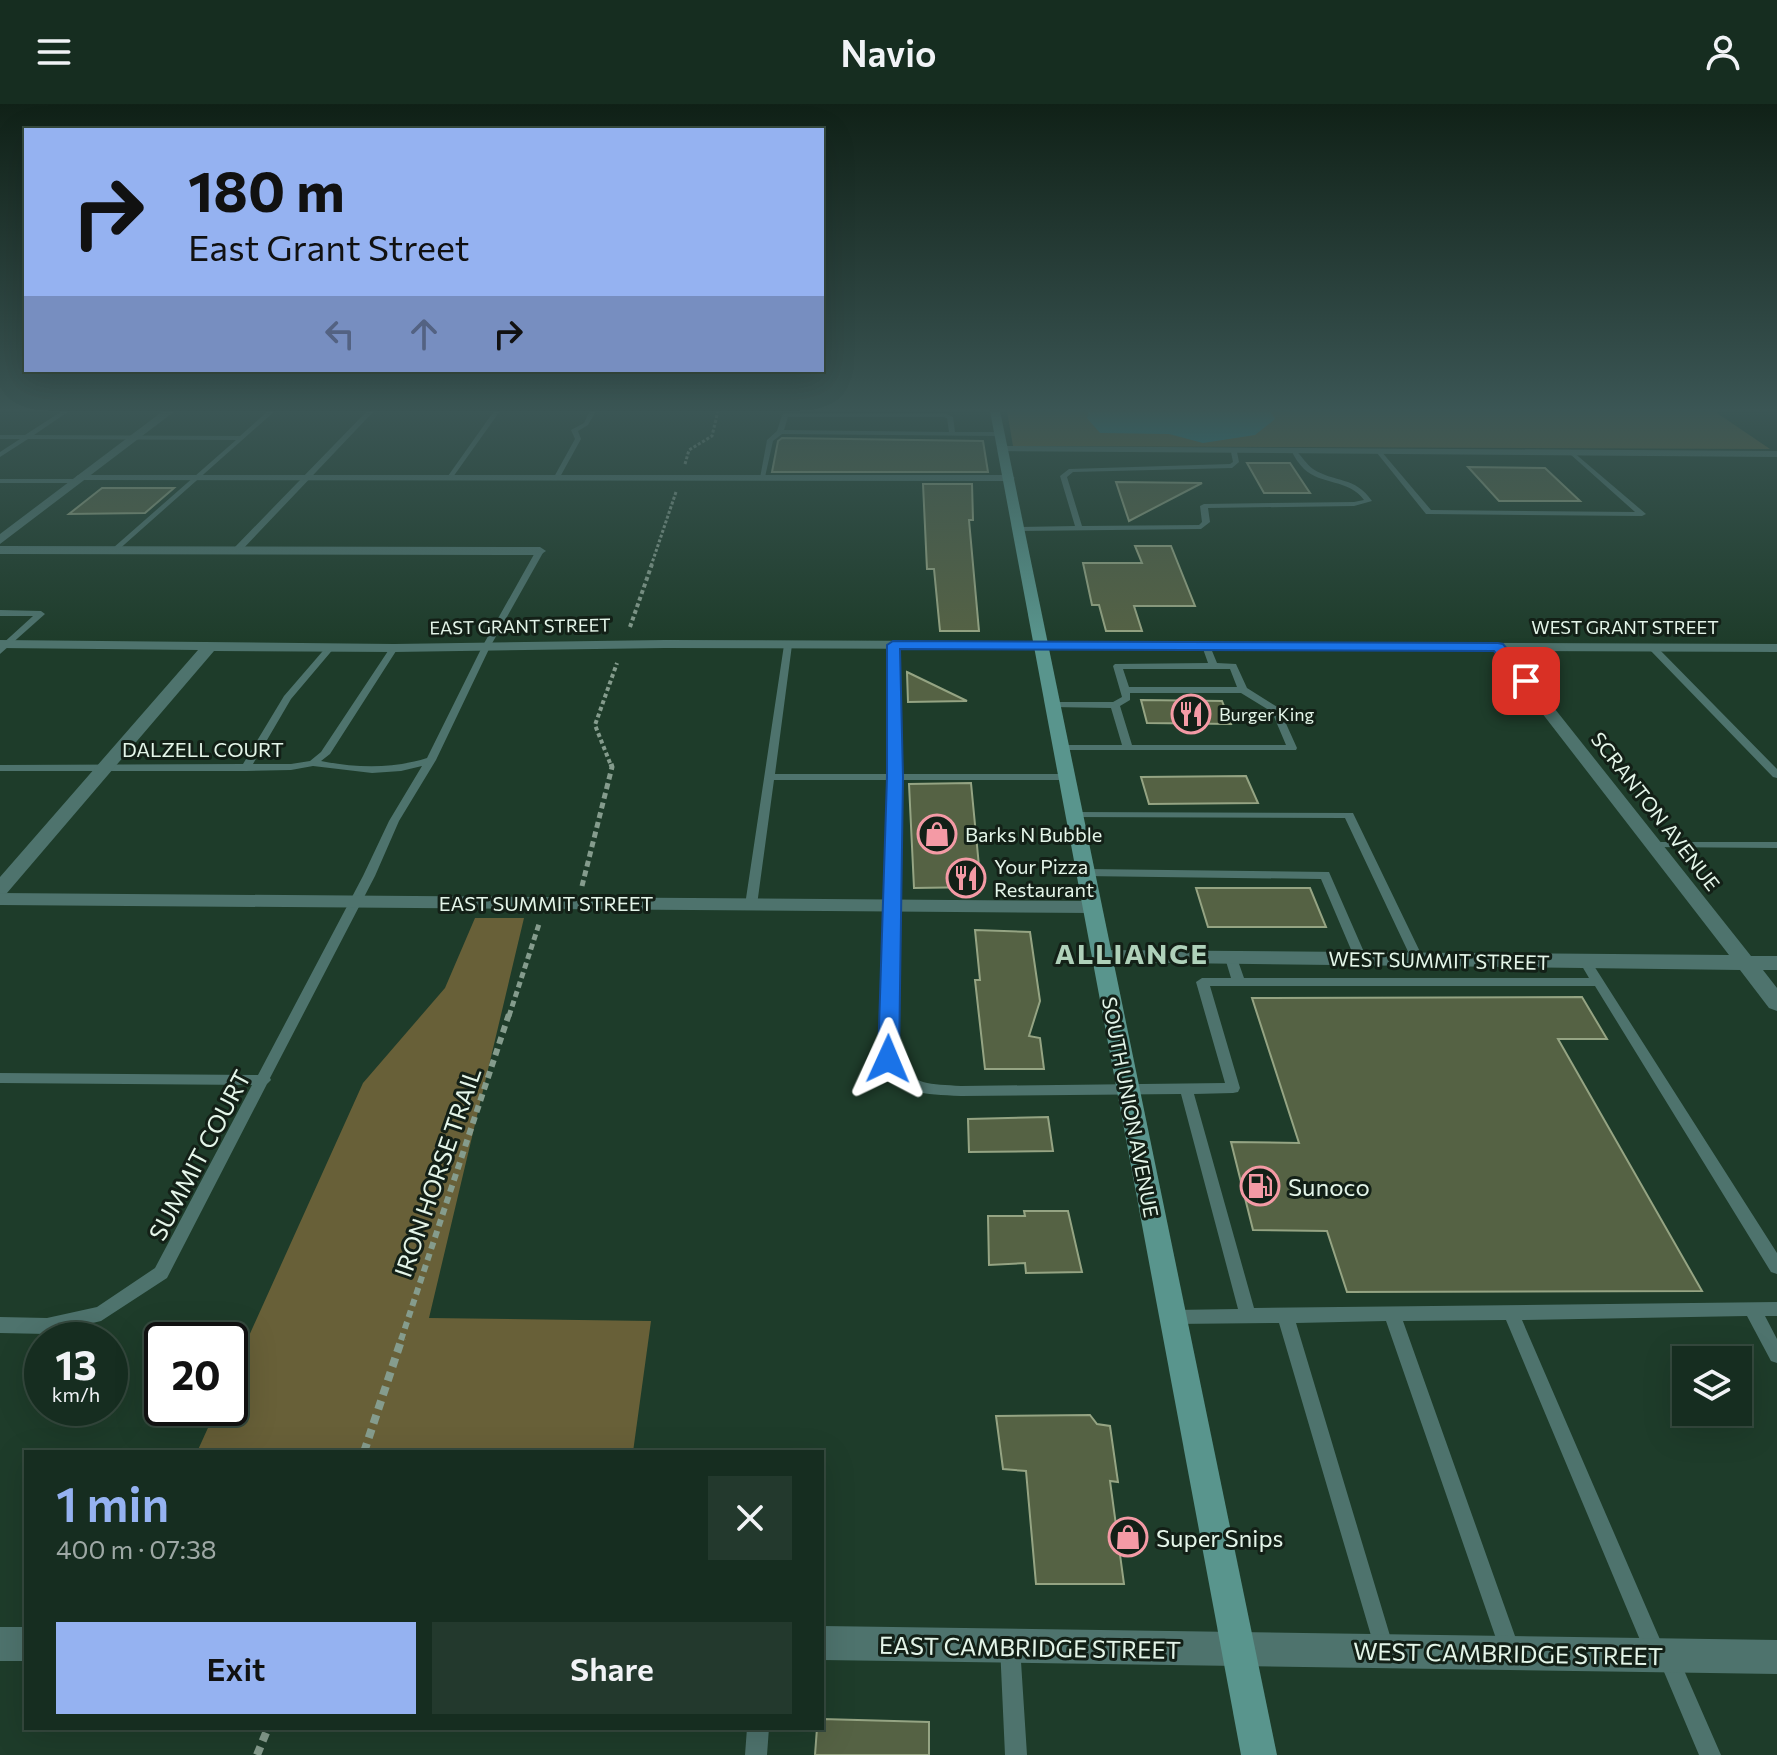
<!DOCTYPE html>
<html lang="en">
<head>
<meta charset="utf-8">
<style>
  :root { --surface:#162d20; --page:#23392d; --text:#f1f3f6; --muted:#9ea8a5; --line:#35493e; --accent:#95b2f1 }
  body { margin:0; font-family:Commissioner,sans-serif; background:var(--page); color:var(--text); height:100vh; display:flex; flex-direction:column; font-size:30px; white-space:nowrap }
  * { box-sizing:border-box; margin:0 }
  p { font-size:26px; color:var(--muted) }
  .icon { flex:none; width:44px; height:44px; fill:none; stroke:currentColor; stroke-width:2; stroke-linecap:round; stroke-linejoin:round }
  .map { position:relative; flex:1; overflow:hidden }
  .panel { position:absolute; left:24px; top:1346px; width:800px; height:280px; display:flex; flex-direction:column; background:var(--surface); border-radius:0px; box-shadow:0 8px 32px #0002,0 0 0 2px var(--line) }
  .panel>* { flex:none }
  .hud { position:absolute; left:24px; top:24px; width:800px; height:244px; border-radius:0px; box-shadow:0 8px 32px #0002,0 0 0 2px var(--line); background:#95b2f1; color:#111; overflow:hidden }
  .controls { position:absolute; left:1672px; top:1242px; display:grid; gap:16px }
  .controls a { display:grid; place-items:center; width:80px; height:80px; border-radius:0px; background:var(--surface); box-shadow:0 8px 32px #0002,0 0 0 2px var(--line); font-size:40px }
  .speed { position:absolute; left:24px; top:1218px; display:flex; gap:16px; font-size:40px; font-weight:700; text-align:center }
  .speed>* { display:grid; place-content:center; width:104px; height:104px; border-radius:50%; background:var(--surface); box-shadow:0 8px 32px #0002,0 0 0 2px var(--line); line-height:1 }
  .speed small { font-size:20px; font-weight:400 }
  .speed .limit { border:4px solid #111; border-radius:12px; background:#fff; color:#111 }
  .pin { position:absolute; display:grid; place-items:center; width:68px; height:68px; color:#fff; margin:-34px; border-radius:16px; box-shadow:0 4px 12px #0006 }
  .me { position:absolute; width:88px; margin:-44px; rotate:1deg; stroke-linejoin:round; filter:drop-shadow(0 0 6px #0008) }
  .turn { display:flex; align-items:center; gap:28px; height:168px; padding:0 32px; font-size:36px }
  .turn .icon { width:104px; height:104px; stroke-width:2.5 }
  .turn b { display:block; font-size:56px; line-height:68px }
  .lanes { display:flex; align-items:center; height:76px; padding:0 32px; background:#0003; justify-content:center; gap:40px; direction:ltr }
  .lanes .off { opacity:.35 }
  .round { display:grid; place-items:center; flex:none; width:84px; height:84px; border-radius:0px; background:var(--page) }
  .head { display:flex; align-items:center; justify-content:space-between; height:136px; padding:0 32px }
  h1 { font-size:48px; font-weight:600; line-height:60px; color:var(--accent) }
  .primary-button { display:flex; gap:16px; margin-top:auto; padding:16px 32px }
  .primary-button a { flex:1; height:92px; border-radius:0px; background:var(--accent); color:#111; font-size:32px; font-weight:600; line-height:92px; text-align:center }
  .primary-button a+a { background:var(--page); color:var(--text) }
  header { display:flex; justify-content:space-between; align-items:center; height:104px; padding:0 32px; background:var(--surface); font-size:36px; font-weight:600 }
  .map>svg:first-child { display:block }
  .green { fill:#686038 }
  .water { fill:#1f899c }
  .building { fill:#556244; stroke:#95a483; stroke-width:2 }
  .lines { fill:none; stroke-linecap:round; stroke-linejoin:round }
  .path-far4 { stroke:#859c8d; stroke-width:3; stroke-dasharray:3 2; stroke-linecap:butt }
  .path-far3 { stroke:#859c8d; stroke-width:4; stroke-dasharray:4 3; stroke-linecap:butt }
  .path-far2 { stroke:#859c8d; stroke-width:5; stroke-dasharray:6 4; stroke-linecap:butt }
  .path-far1 { stroke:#859c8d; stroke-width:6; stroke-dasharray:7 5; stroke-linecap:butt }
  .path { stroke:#859c8d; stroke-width:8; stroke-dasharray:9 6; stroke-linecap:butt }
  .service { fill:#4e736d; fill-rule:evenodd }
  .minor { fill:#4e736d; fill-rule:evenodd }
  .tertiary { fill:#4e736d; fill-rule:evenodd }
  .secondary { fill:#59958d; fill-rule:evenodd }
  .route { fill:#1a73e8; stroke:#114b97; stroke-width:2 }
  .labels { text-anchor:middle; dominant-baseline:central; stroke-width:6; stroke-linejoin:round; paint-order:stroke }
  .far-street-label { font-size:18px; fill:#e4f5e9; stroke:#132017 }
  .far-poi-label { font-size:18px; fill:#e4f5e9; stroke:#132017; text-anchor:start }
  .street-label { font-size:20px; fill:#e4f5e9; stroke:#132017 }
  .poi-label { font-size:20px; fill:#e4f5e9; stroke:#132017; text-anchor:start }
  .near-street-label { font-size:24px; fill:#e4f5e9; stroke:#132017 }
  .near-poi-label { font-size:24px; fill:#e4f5e9; stroke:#132017; text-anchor:start }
  .district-label { font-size:28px; font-weight:bold; letter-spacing:2px; fill:#afd1ba; stroke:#132017 }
</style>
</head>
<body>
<header><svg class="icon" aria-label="menu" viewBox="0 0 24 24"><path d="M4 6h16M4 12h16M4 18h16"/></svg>Navio<svg class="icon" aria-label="person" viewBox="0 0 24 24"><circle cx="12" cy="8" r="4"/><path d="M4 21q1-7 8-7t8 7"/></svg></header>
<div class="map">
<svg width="1777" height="1651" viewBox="0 0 1777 1651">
  <rect width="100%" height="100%" fill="#1e3c2a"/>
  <path class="green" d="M1007,307H1714L1770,345L1013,342Z
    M475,814H524L429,1214L651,1217L633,1348H197L217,1304H230V1274L363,979L445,884Z"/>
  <path class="water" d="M1089,307H1270L1275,315L1255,331L1203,339L1169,330L1100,329L1087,314Z"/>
  <path class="building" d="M782,334L983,337L988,368H772L778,337Z
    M1247,359H1290L1310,389H1264Z
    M1468,363L1545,364L1580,397H1499Z
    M1116,378L1202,379L1129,417Z
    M923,380H972L973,416H969L979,527H940L934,465H927Z
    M102,384H174L145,409L69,410Z
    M1135,442H1171L1195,502H1134L1142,527H1106L1099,501H1092L1083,459H1142Z
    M907,568L967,597L908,598Z
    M1141,596L1222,597L1231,620L1147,619Z
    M1246,672L1258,699L1149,700L1141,673Z
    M971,679L981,783L914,784L909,680Z
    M1196,784H1310L1326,823H1208Z
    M975,826L1030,828L1040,897L1029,932L1040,934L1044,965H985L975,876H980Z
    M1582,893L1607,935H1558L1702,1187L1347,1188L1327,1127L1253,1126L1231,1038L1299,1039L1252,894Z
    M1048,1013L1053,1047L969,1048L968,1015Z
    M1024,1107H1068L1082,1168L1026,1169L1025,1159L989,1161L988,1112H1025Z
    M1090,1311L1097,1320L1110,1322L1118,1378L1110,1377L1124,1480H1036L1026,1367L1003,1365L996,1312Z
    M822,1615L929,1618V1651H815L817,1624H822Z"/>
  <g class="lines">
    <path class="path-far4" d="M685,360L689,346L712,332L718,307
      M651,462L676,388"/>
    <path class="path-far3" d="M630,523L652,460
      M610,659L595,621L617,559"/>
    <path class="path-far2" d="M582,782L612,663L610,657
      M509,912L540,817"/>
    <path class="path-far1" d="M401,1236L509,910"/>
    <path class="path" d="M364,1348L402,1234
      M257,1651L268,1624"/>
    <path class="service" d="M62,307H69L34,331L240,332L268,307H275L116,448H113V444L236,336L28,335L0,353V348L20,335H0V331H25Z
      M367,307H374L240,448H234V444Z
      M494,307H500L453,373H449L448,372Z
      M590,307H596L588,321L578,327L581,335L560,373L555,374L554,373L575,335L571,326L584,319Z
      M785,309H945L953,313L955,328H1000L1003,330L1000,332L782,330L773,337L765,373L760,374L767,336L777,327L782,311ZM788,313H944L947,314L949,328L784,326Z
      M1234,346L1237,348L1239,358L1232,364L1073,368L1067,373L1082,422L1199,421L1202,418L1200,402L1204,400L1354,398L1364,396C1349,375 1321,381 1304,365C1299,360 1295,354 1292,348L1295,346C1302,352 1306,360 1313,365C1335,379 1355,372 1372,397L1354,402L1208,404L1210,418L1201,425L1019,427L1015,425L1019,423L1075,422L1060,372L1069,365L1230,360L1233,358L1231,348Z
      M1377,347H1381L1431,406L1635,408L1570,350L1569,349L1572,347L1646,410L1642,412L1429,410H1426L1377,349Z
      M0,375H77L80,377L77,379H0Z
      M537,445L544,447L490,543L436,656L399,717L375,772L270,974L271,976L267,980L167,1174L101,1217L47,1230L0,1229V1213L47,1214L97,1203L155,1164L252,981L0,979V969L258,971L363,772L389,717L422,662L401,667L372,669L313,662L291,666L246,667H0V661L243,660L284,592L328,541L331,540L335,543L291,595L253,660H291L310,657L321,648L390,544L394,541L398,544L330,650L321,657C357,664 392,665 427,654L482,543Z
      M0,506L41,507L45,510L0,550V542L33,512H0Z
      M788,538L792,541L775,670H890L889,541L893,538L897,541L900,670H1066L1071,673L1066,676H900L895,955C912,982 931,980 961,982L1225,979L1196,878L1202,874H1231L1225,854L1231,850L1237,854L1244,874H1589L1579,857L1585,853L1589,854L1777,1149V1170L1771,1168L1595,882H1210L1240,984L1238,988L1233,989L1194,990L1254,1204L1777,1198V1212H1765L1777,1235V1259L1771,1257L1747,1212L1522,1216L1665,1547L1669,1545L1676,1548L1721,1651H1699L1659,1556L1655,1558L1648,1555L1506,1216L1403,1217L1520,1546L1517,1553L1510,1556L1503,1553L1500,1546L1386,1217L1296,1219L1394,1545L1391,1552L1384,1555L1377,1552L1279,1219L1173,1220L1167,1218L1165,1213L1167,1208L1173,1206L1238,1205L1181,990L961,992C922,990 903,992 881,955L890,676H774L757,801L751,805L747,804L745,801L784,541Z
      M1206,539L1210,542L1217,559L1236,560L1247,584L1279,604L1297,644L1296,646H1057V642L1061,641H1122L1111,604L1052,603L1047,600L1049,598H1113L1122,593L1113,562L1115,560L1208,559L1202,542ZM1123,565H1230L1237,583H1129ZM1130,589H1241L1272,608L1286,641H1132L1120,602L1130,596Z
      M1652,540L1655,541L1777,665V674L1773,673L1649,545V541Z
      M1074,708L1353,709L1424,856L1418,860L1412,856L1345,714L1070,713L1069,711Z
      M1654,738H1777V744L1650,743L1648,741L1650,739Z
      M1086,765L1329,768L1367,855L1361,859L1355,855L1321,775L1082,772L1080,769L1082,766Z
      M1010,1532L1017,1535L1020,1542L1027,1651H1005L1000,1542L1003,1535Z
      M747,1624H769L767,1651H745Z"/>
    <path class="minor" d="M78,371H1009L1015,374L1009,377L82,376L76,373Z
      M0,442L540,443L546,447L540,451L0,450Z
      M0,536L394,540L665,536L1777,540V548L1509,547L1751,852H1777V866H1763L1777,884V907L1769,904L1740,866L1095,858L1092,853L1095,848L1102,846L1729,851L1494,547L665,544L394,548L214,547L7,789L0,791V773L198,546L0,544Z
      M822,1522L1777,1536V1570L822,1556Z
      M0,1523H26V1557H0Z"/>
    <path class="tertiary" d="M163,307H175L0,440V430Z
      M1003,342L1777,347V353L999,347V343Z
      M0,789L1092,797L1102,803L1092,809L0,801Z"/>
    <path class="secondary" d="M990,307H1000L1277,1651H1241Z"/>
  </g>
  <linearGradient id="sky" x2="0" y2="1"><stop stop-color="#102117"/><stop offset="0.57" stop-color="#3b5655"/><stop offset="1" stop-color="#3b5655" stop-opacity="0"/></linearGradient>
  <rect width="1777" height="538" fill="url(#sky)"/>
  <path class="route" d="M893,537L1498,539L1503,540L1533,577L1521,580L1494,547L900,545L903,673L899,955L896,960H881L878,955L887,673V541Z"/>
  <defs>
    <symbol id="restaurant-ring" viewBox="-11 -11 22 22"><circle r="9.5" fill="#132017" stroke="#f49aa5" stroke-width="1.5"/><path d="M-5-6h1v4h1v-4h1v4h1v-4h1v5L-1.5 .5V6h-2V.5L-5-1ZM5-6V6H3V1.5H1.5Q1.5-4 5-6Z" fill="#f49aa5"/></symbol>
    <symbol id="shop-ring" viewBox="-11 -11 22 22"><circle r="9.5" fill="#132017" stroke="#f49aa5" stroke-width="1.5"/><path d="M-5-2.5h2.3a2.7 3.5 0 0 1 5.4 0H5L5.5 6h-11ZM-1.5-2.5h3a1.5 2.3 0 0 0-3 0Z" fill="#f49aa5"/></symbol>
    <symbol id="fuel-ring" viewBox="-11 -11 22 22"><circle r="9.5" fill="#132017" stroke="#f49aa5" stroke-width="1.5"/><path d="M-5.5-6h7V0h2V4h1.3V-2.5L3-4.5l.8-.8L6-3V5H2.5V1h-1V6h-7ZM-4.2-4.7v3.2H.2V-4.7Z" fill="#f49aa5"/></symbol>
  </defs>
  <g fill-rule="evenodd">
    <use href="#restaurant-ring" x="1169" y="588" width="44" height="44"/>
    <use href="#shop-ring" x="915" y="708" width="44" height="44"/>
    <use href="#restaurant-ring" x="944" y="752" width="44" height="44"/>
    <use href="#fuel-ring" x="1238" y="1060" width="44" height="44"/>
    <use href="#shop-ring" x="1106" y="1411" width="44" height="44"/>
  </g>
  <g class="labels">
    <g class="far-street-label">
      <text transform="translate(520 522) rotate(-1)">EAST GRANT STREET</text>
      <text x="1625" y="523">WEST GRANT STREET</text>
    </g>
    <g class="far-poi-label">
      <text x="1219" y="610">Burger King</text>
    </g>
    <g class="street-label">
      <text x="203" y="645">DALZELL COURT</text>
      <text transform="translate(1656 707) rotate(52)">SCRANTON AVENUE</text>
      <text x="546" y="799">EAST SUMMIT STREET</text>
      <text transform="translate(1439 856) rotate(1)">WEST SUMMIT STREET</text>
      <text transform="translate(1131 1003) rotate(79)">SOUTH UNION AVENUE</text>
    </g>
    <g class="poi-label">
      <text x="965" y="730">Barks N Bubble</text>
      <text x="994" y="762">Your Pizza<tspan x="994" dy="23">Restaurant</tspan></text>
    </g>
    <g class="near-street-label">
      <text transform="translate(199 1051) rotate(-62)">SUMMIT COURT</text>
      <text transform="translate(437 1068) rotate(-71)">IRON HORSE TRAIL</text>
      <text transform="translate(1030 1543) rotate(1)">EAST CAMBRIDGE STREET</text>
      <text transform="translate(1508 1549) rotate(1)">WEST CAMBRIDGE STREET</text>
    </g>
    <g class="near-poi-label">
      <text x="1288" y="1082">Sunoco</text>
      <text x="1156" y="1433">Super Snips</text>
    </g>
    <g class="district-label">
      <text x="1132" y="849">ALLIANCE</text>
    </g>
  </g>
</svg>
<div class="controls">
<a><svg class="icon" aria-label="layers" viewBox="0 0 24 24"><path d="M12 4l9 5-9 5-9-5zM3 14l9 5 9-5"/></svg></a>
</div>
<div class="speed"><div>13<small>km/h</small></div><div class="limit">20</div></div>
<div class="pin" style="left:1526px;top:577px;background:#d93025"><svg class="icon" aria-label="arrive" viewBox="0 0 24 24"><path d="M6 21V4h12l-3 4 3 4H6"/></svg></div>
<svg class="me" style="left:888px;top:955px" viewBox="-20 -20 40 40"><path d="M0-17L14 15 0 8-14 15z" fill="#1a73e8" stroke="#fff" stroke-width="4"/></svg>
<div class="hud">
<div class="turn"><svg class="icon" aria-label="right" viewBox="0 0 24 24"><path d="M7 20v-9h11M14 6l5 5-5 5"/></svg><div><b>180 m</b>East Grant Street</div></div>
<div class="lanes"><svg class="icon off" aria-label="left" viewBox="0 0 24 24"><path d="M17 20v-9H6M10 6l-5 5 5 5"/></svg><svg class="icon off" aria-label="ahead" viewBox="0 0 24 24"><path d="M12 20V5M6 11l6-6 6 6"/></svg><svg class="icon" aria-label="right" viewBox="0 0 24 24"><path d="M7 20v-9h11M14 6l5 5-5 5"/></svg></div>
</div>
<section class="panel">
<div class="head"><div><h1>1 min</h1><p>400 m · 07:38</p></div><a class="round"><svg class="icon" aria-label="close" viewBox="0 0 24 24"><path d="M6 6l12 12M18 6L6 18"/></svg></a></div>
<div class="primary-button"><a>Exit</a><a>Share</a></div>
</section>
</div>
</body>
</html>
